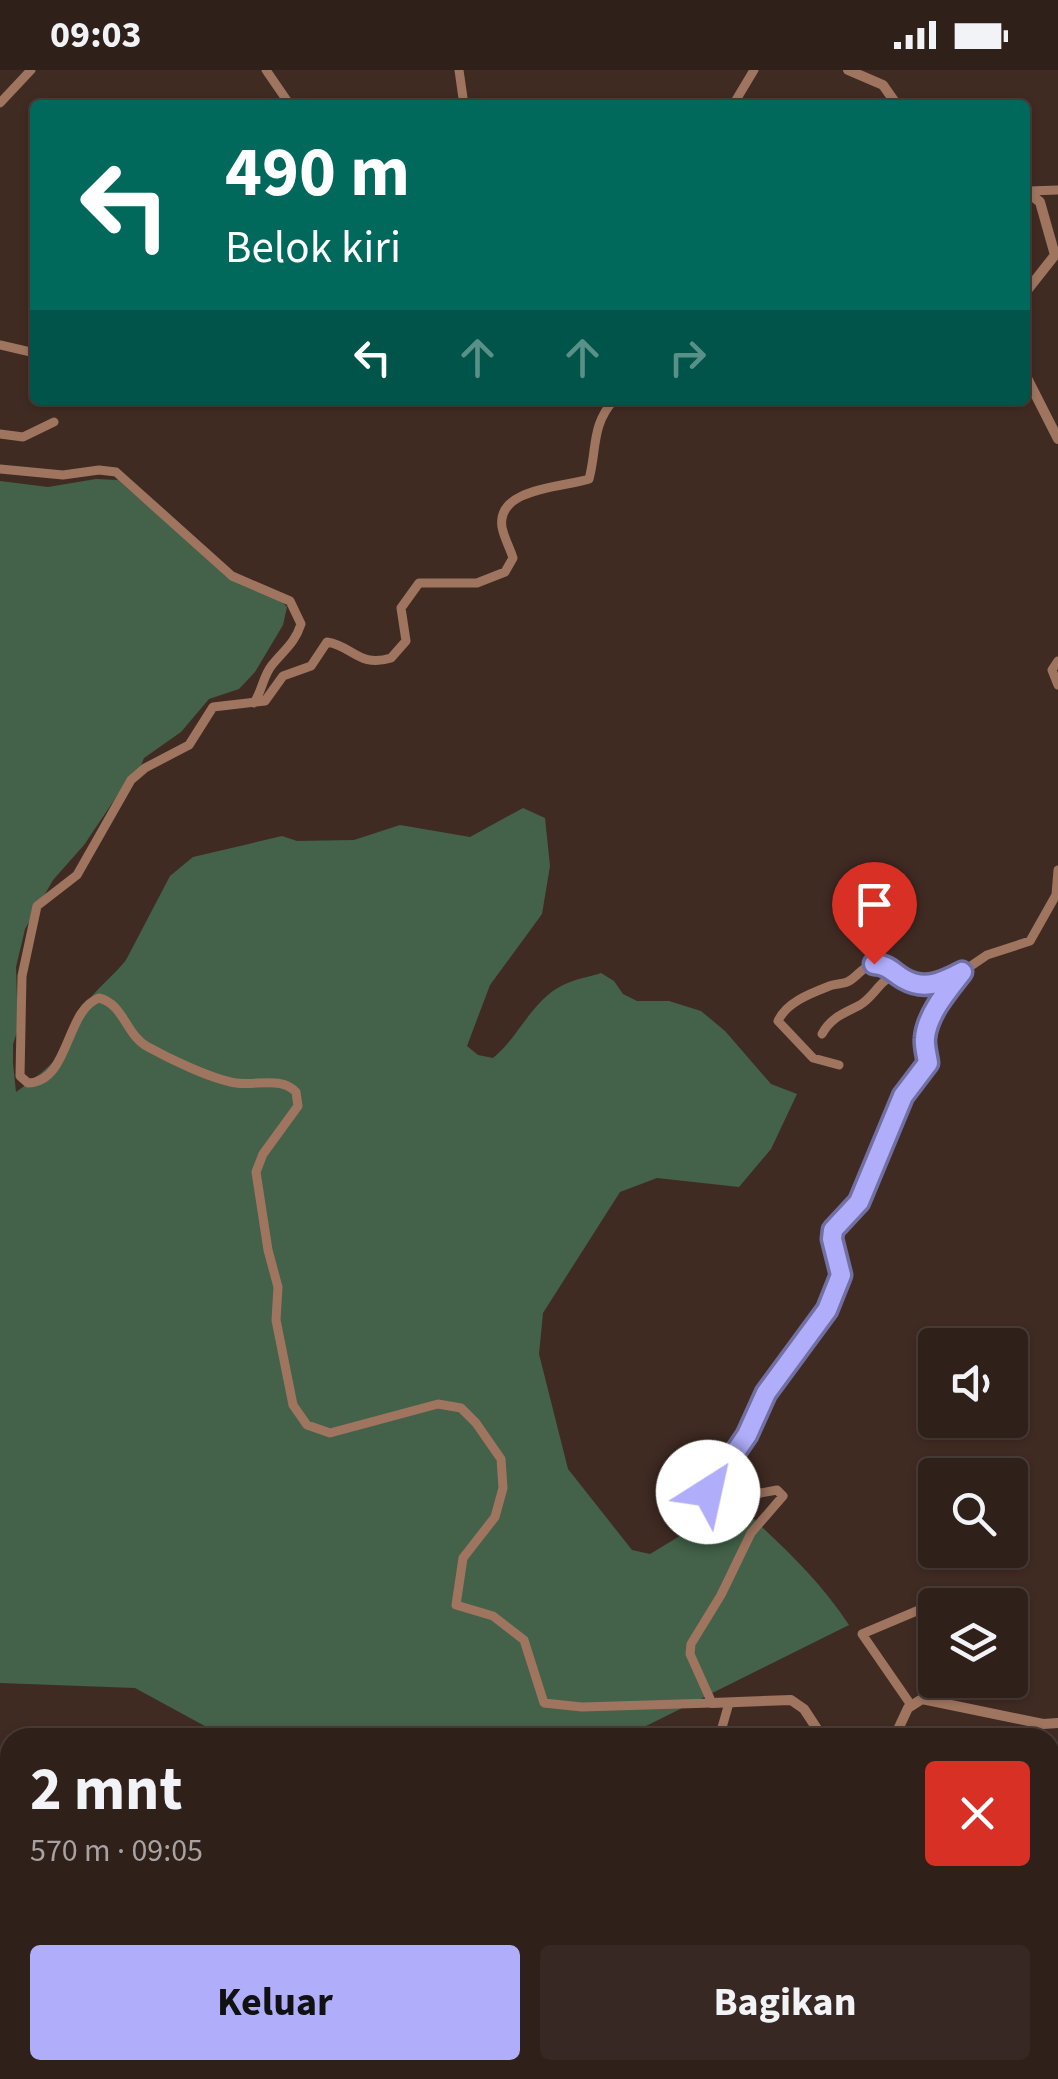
<!DOCTYPE html>
<html lang="id">
<head>
<meta charset="utf-8">
<style>
  :root { --surface:#30201a; --page:#382823; --text:#f1f3f6; --muted:#a8a3a2; --line:#4b3e39; --accent:#b0adfa }
  body { margin:0; font-family:"Source Sans 3",sans-serif; background:var(--page); color:var(--text); height:100vh; display:flex; flex-direction:column; font-size:38px; white-space:nowrap }
  * { box-sizing:border-box; margin:0 }
  p { font-size:32px; color:var(--muted) }
  .icon { flex:none; width:55px; height:55px; fill:none; stroke:currentColor; stroke-width:2; stroke-linecap:round; stroke-linejoin:round }
  .map { position:relative; flex:1; overflow:hidden }
  .drawer { position:absolute; left:0px; top:1658px; width:1060px; height:352px; display:flex; flex-direction:column; background:var(--surface); border-radius:30px 30px 0 0; box-shadow:0 2px 8px #0004,0 0 0 2px var(--line) }
  .drawer>* { flex:none }
  .top-card { position:absolute; left:30px; top:30px; width:1000px; height:305px; border-radius:10px; box-shadow:0 2px 8px #0004,0 0 0 2px var(--line); background:#00695c; color:#fff; overflow:hidden }
  .buttons { position:absolute; left:918px; top:1258px; display:grid; gap:20px }
  .buttons a { display:grid; place-items:center; width:110px; height:110px; border-radius:10px; background:var(--surface); box-shadow:0 2px 8px #0004,0 0 0 2px var(--line); font-size:50px }
  .pin { position:absolute; display:grid; place-items:center; width:85px; height:85px; color:#fff; margin:-102px -42px; border-radius:50% 50% 50% 0; rotate:-45deg; box-shadow:0 0 10px #0007 }
  .pin .icon { rotate:45deg }
  .me { position:absolute; width:110px; margin:-55px; rotate:35deg; stroke-linejoin:round; filter:drop-shadow(0 0 8px #0008) }
  .turn { display:flex; align-items:center; gap:35px; height:210px; padding:0 30px; font-size:45px }
  .turn .icon { width:130px; height:130px; stroke-width:2.5 }
  .turn b { display:block; font-size:70px; line-height:85px }
  .lanes { display:flex; align-items:center; height:95px; padding:0 30px; background:#0003; justify-content:center; gap:50px; direction:ltr }
  .lanes .off { opacity:.35 }
  .round { display:grid; place-items:center; flex:none; width:105px; height:105px; border-radius:10px; background:var(--page) }
  .overview { display:flex; align-items:center; justify-content:space-between; height:170px; padding:0 30px }
  h1 { font-size:60px; font-weight:700; line-height:75px }
  .primary-button { display:flex; gap:20px; margin-top:auto; padding:20px 30px }
  .primary-button a { flex:1; height:115px; border-radius:10px; background:var(--accent); color:#111; font-size:40px; font-weight:700; line-height:115px; text-align:center }
  .primary-button a+a { background:var(--page); color:var(--text) }
  .status { display:flex; justify-content:space-between; align-items:center; height:70px; padding:0 50px; background:var(--surface); direction:ltr }
  .status svg { height:28px; fill:currentColor }
  .map>svg:first-child { display:block }
  .green { fill:#436249 }
  .lines { fill:none; stroke-linecap:round; stroke-linejoin:round }
  .stream { stroke:#446e93; stroke-width:2.5 }
  .minor { stroke:#9f755f; stroke-width:9 }
  .tertiary { stroke:#9f755f; stroke-width:10 }
  .route-casing { stroke:#7270a2; stroke-width:25 }
  .route { stroke:#b0adfa; stroke-width:18 }
</style>
</head>
<body>
<div class="status"><b>09:03</b><svg viewBox="0 0 49 12"><path d="M0 12V9h3v3zM5 12V6h3v6zM10 12V3h3v9zM15 12V0h3v12zM26 1h20v11H26zM47 4h2v5h-2z"/></svg></div>
<div class="map">
<svg width="1058" height="2009" viewBox="0 0 1058 2009">
  <rect width="100%" height="100%" fill="#402b23"/>
  <path class="green" d="M96,409L118,410L220,499L277,526L287,537L283,555L255,602L239,619L209,629L181,662L144,688L138,703L127,711L84,775L53,810L25,859L16,897L18,959L13,974V993L16,1022C31,1011 52,996 63,980C73,968 76,950 84,937C96,918 113,907 126,890L170,806L193,787L282,766L297,771L354,770L400,755L470,767L523,738L545,748L550,796L542,844L490,915L467,976L478,985L493,988C519,967 532,930 563,915C575,909 589,907 601,903L614,911L623,924L637,931H669L701,941L725,961L771,1014L797,1024L771,1079L739,1117L657,1108L620,1122L543,1243L539,1284L568,1399L632,1480L650,1484L703,1452L715,1440L743,1439C782,1476 820,1510 849,1555L624,1667H225L135,1618L0,1613V411L48,417Z"/>
  <g class="lines">
    <path class="stream" d="M1050,1995L1058,1996
      M908,2000H949
      M990,2000C1005,2009 1020,2009 1034,2000
      M818,2009L819,2000"/>
    <path class="minor" d="M266,0L290,35
      M459,0L464,35
      M0,33L31,0
      M733,35L754,0
      M1029,121L1058,120
      M0,275L35,283
      M614,330C591,355 597,380 589,409C567,417 496,417 502,457C504,468 510,478 513,488L505,502L477,513H419L401,538L406,571L391,588C359,598 353,576 327,572L311,596L283,606L265,631L213,637L189,675L145,698L131,710L77,805L37,836L22,906L20,1006L28,1013C70,1012 65,940 99,928C124,934 126,966 148,977C170,989 211,1009 236,1013C256,1016 281,1006 296,1022L298,1036L263,1084L256,1102L268,1180L278,1217L276,1250L293,1335L307,1355L330,1363L438,1334L461,1338L476,1353L501,1389L503,1418L495,1447L463,1488L456,1535L493,1546L524,1570L544,1633L582,1637L712,1633L690,1584L691,1574L721,1525L751,1463L783,1426L777,1420L718,1431L708,1425V1418L744,1371L766,1323L827,1240L841,1205L832,1169L833,1160L863,1126L903,1026L927,993L924,970L927,962L942,928L962,902L987,885L1030,871L1056,825L1058,800
      M0,364L23,367L54,352
      M0,399L63,405L99,400L116,402L232,506L290,531L301,554C295,573 284,580 272,595C263,606 262,621 254,633
      M1058,591L1052,600L1058,615
      M822,964C831,947 845,943 860,935C875,926 879,910 897,904
      M839,995L813,988L778,951C786,933 809,924 827,917C834,913 843,915 849,911C858,906 863,896 874,894C904,889 899,933 959,904
      M911,1635L862,1564L957,1524
      M719,1668L729,1633
      M279,2009L281,2000"/>
    <path class="tertiary" d="M848,0L883,15L897,35
      M1025,120L1040,132L1055,185L1025,223
      M1025,304L1058,369
      M712,1633L791,1630L804,1639L823,1668
      M894,1668L908,1638L922,1629L1043,1654L1058,1653"/>
  </g>
  <g class="lines">
    <defs>
      <path id="route" d="M708,1422L747,1365L766,1323L827,1240L841,1205L832,1169L833,1160L859,1132L903,1026L928,993C927,985 924,976 925,968C927,944 948,920 962,902C943,912 925,921 904,909C893,903 889,895 874,894"/>
    </defs>
    <use href="#route" class="route-casing"/>
    <use href="#route" class="route"/>
  </g>
</svg>
<div class="buttons">
<a><svg class="icon" aria-label="sound" viewBox="0 0 24 24"><path d="M4 9h4l5-4v14l-5-4H4zM17 9q2 3 0 6"/></svg></a>
<a><svg class="icon" aria-label="search" viewBox="0 0 24 24"><circle cx="10" cy="10" r="6"/><path d="M15 15l6 6"/></svg></a>
<a><svg class="icon" aria-label="layers" viewBox="0 0 24 24"><path d="M12 4l9 5-9 5-9-5zM3 14l9 5 9-5"/></svg></a>
</div>
<div class="pin" style="left:874px;top:894px;background:#d93025"><svg class="icon" aria-label="arrive" viewBox="0 0 24 24"><path d="M6 21V4h12l-3 4 3 4H6"/></svg></div>
<svg class="me" style="left:708px;top:1422px" viewBox="-20 -20 40 40"><circle r="19" fill="#fff"/><path d="M0-13L10 11 0 6-10 11z" fill="#b0adfa"/></svg>
<div class="top-card">
<div class="turn"><svg class="icon" aria-label="left" viewBox="0 0 24 24"><path d="M17 20v-9H6M10 6l-5 5 5 5"/></svg><div><b>490 m</b>Belok kiri</div></div>
<div class="lanes"><svg class="icon" aria-label="left" viewBox="0 0 24 24"><path d="M17 20v-9H6M10 6l-5 5 5 5"/></svg><svg class="icon off" aria-label="ahead" viewBox="0 0 24 24"><path d="M12 20V5M6 11l6-6 6 6"/></svg><svg class="icon off" aria-label="ahead" viewBox="0 0 24 24"><path d="M12 20V5M6 11l6-6 6 6"/></svg><svg class="icon off" aria-label="right" viewBox="0 0 24 24"><path d="M7 20v-9h11M14 6l5 5-5 5"/></svg></div>
</div>
<section class="drawer">
<div class="overview"><div><h1>2 mnt</h1><p>570 m · 09:05</p></div><a class="round" style="background:#d93025;color:#fff"><svg class="icon" aria-label="close" viewBox="0 0 24 24"><path d="M6 6l12 12M18 6L6 18"/></svg></a></div>
<div class="primary-button"><a>Keluar</a><a>Bagikan</a></div>
</section>
</div>
</body>
</html>
